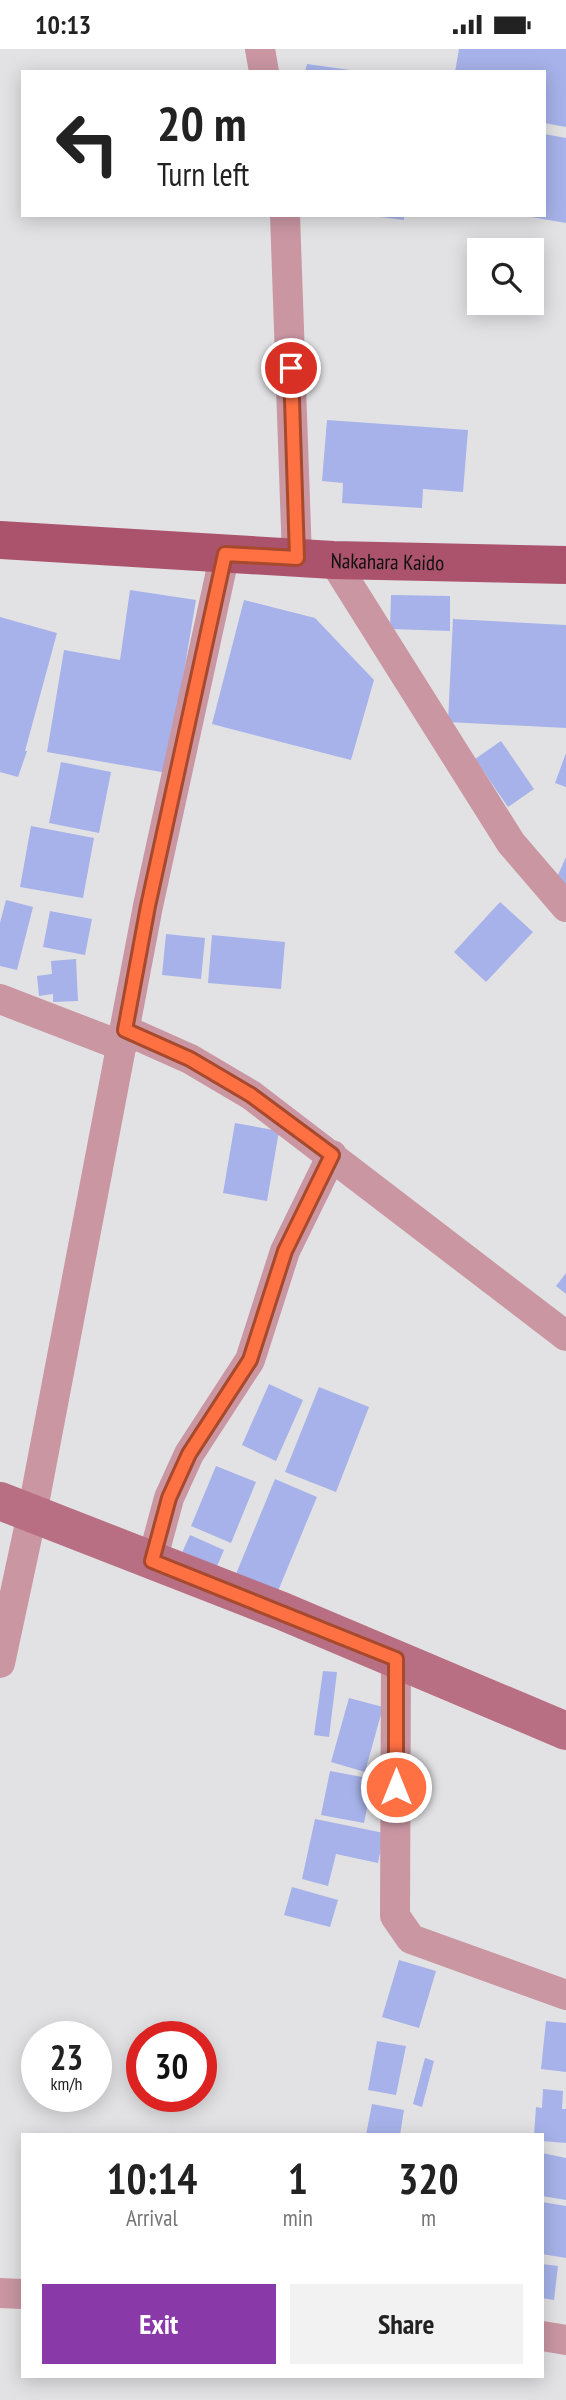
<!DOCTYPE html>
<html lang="en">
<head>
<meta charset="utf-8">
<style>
  :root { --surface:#fff; --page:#f2f2f2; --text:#222; --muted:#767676; --accent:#8a39a8 }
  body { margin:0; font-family:"PT Sans Narrow",sans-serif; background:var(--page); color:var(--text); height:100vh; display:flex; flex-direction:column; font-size:26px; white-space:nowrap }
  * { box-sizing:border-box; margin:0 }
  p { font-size:23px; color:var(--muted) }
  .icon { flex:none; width:38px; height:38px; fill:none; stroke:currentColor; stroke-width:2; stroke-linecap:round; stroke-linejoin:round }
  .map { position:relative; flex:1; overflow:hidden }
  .sheet { position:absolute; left:21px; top:2084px; width:523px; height:245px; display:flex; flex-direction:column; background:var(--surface); border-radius:0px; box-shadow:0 4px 18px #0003 }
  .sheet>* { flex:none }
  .top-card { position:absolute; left:21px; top:21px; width:525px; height:147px; border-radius:0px; box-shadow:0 4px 18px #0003; background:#fff; color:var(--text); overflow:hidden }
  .buttons { position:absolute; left:467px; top:189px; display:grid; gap:14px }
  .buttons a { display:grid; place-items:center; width:77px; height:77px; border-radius:0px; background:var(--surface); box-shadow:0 4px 18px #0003; font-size:35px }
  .speed { position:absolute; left:21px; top:1972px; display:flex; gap:14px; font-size:35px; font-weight:700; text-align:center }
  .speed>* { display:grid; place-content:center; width:91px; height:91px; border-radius:50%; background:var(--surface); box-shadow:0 4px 18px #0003; line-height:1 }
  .speed small { font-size:18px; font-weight:400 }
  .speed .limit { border:10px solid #d22; background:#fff; color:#111 }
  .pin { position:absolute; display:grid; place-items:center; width:60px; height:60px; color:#fff; margin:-30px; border:4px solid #fff; border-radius:50%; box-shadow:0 2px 7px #0007 }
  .me { position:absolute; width:77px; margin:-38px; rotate:0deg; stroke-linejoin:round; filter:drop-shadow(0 0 5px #0008) }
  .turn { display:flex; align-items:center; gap:24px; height:147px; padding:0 21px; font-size:32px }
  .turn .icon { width:91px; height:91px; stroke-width:2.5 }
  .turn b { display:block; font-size:49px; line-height:60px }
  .eta { display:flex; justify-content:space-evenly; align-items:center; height:119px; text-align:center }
  .eta b { font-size:42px; font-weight:700; line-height:49px }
  .button { display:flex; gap:14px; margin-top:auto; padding:14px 21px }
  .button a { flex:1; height:80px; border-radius:0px; background:var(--accent); color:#fff; font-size:28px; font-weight:700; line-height:80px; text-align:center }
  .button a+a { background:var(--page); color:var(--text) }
  .status { display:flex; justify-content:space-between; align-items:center; height:49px; padding:0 35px; background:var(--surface); direction:ltr }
  .status svg { height:19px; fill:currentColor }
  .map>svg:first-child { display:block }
  .building { fill:#a6b2e9 }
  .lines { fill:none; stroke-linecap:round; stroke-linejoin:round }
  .street { stroke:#c996a2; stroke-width:30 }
  .secondary { stroke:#b86f83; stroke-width:38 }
  .primary { stroke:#ab536d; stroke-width:38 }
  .route-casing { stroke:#a6492c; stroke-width:18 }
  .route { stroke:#ff7043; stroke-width:12 }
  .labels { text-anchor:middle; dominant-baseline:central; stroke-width:6; stroke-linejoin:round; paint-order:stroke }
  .street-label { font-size:21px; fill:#101011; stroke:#efeff1 }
</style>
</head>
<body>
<div class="status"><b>10:13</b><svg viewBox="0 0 49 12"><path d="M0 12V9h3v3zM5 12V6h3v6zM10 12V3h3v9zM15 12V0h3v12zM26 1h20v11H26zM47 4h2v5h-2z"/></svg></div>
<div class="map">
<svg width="566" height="2351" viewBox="0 0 566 2351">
  <rect width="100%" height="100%" fill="#e2e2e4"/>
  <path class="building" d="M459,0H566V78L544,74V23H455Z
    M307,15L350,21V23H305Z
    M544,85L566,89V174L531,168L544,166Z
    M364,166H404V171Z
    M327,371L468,381L463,443L423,440L422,459L342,454L343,434L322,432Z
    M130,541L196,551L167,724L47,703L64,601L120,611Z
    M391,546L450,547V582L390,580Z
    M244,551L315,569L374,631L351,711L212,675Z
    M0,568L57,584L25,702H27L18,728L0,723Z
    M453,570L566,576V679L448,673Z
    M501,692L534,740L508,758L475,710Z
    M566,704V738L555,734Z
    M61,713L111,723L99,784L49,774Z
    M31,777L94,789L83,849L20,838Z
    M566,808V838L555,833Z
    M6,851L33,858L17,921L0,917V874Z
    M500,853L533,883L486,933L454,903Z
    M50,862L92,870L85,906L43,898Z
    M166,885L205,889L201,930L162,926Z
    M212,886L285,893L281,940L208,934Z
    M76,910L78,952L53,953V945L39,947L37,927L52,925L51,912Z
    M235,1074L279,1082L267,1152L223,1144Z
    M566,1224V1245L556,1237Z
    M269,1335L303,1351L276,1412L242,1396Z
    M319,1338L369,1358L336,1443L285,1423Z
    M216,1417L256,1433L231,1494L191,1477Z
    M275,1430L317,1448L278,1542L236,1525Z
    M190,1486L224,1501L214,1524L180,1508Z
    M323,1622L337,1623L329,1688L314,1686Z
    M349,1649L383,1658L365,1723L331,1713Z
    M330,1722L373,1730L364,1774L321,1766Z
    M315,1770L384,1784L378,1814L336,1805L328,1837L302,1830Z
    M292,1838L338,1851L330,1878L284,1866Z
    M399,1911L436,1922L419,1979L382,1968Z
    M546,1972L566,1974V2023L541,2020Z
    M377,1992L406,1997L396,2046L368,2041Z
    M425,2009L434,2012L422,2058L413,2055Z
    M543,2040L563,2042L562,2060H566V2094L542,2092V2086H534L536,2058L542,2059Z
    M372,2055L404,2061L400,2086H366Z
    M542,2104L566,2109V2151L542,2147Z
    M542,2153L566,2157V2209L542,2205Z
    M542,2215L558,2217L554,2251L542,2249Z"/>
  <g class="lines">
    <path class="street" d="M260,0L264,23
      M285,166L297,509
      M333,511L511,794L566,858
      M0,950L122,997
      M125,981L190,1010L251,1046L566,1287
      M152,1512L169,1449L189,1405L250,1311L285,1202L332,1106
      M396,1610L395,1867L411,1890L566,1946
      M0,1614L32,1465L148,857L225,504
      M0,2244L23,2245
      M542,2287L566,2291"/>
    <path class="secondary" d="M0,1452L282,1562L566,1682"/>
    <path class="primary" id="s1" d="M0,491L333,511L566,516"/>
  </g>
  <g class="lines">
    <defs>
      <path id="route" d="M291,319L297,509L225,505L148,857L125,981L190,1010L251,1046L332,1106L285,1202L250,1311L189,1405L169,1449L152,1512L396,1610V1738"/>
    </defs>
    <use href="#route" class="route-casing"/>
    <use href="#route" class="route"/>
  </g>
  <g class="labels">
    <g class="street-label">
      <text stroke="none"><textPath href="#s1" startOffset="388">Nakahara Kaido</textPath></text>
    </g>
  </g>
</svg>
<div class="buttons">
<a><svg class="icon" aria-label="search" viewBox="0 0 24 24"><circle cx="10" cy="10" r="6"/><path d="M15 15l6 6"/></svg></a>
</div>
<div class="speed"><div>23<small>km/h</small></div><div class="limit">30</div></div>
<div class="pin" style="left:291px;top:319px;background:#d93025"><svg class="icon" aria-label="arrive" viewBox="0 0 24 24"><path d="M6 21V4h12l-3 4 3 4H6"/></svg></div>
<svg class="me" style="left:396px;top:1738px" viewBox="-20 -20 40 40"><circle r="17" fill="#ff7043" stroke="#fff" stroke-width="3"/><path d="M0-11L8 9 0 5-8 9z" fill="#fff"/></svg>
<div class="top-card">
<div class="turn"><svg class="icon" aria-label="left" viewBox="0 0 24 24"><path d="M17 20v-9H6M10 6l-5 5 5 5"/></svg><div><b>20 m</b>Turn left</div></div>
</div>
<section class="sheet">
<div class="eta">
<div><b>10:14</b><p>Arrival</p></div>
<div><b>1</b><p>min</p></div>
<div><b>320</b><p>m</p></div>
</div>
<div class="button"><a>Exit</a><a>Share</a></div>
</section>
</div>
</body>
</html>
